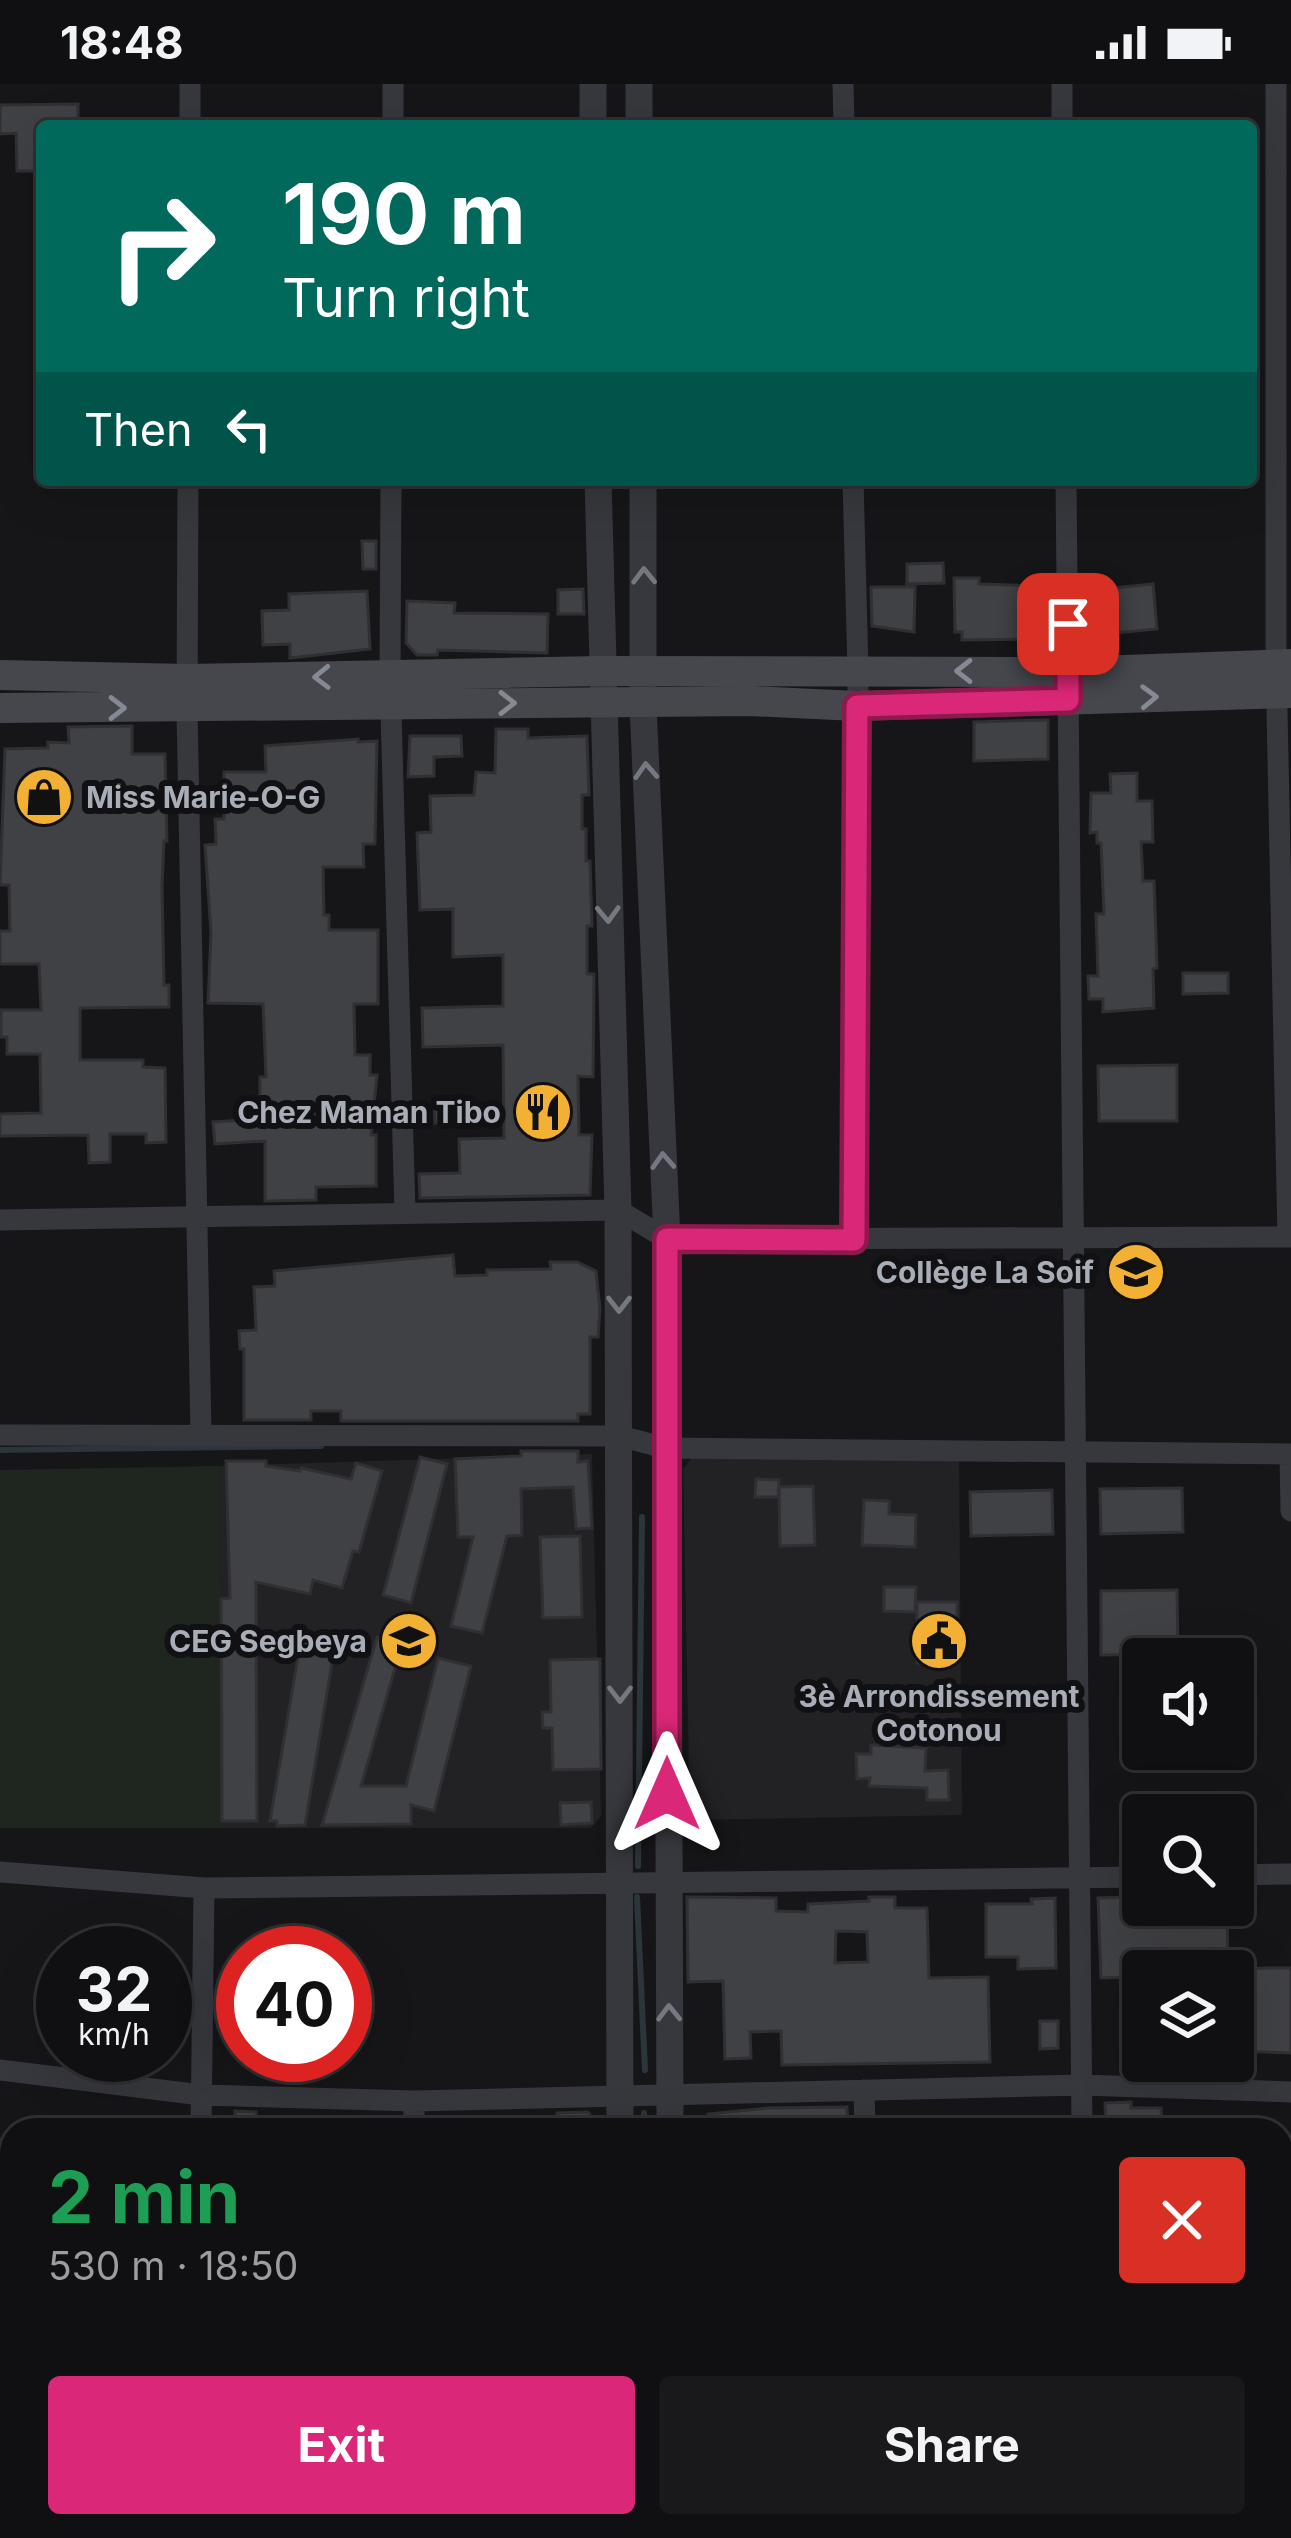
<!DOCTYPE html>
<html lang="en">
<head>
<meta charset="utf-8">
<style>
  :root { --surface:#101012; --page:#19191b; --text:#f1f3f6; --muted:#9c9d9f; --line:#303032; --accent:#db2777 }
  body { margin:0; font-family:Inter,sans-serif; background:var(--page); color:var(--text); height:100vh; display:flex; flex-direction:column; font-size:45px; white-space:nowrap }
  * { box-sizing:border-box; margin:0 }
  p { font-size:39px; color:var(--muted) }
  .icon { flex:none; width:66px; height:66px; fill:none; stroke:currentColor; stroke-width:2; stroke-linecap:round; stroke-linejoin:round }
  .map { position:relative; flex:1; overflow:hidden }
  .drawer { position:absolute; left:0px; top:2034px; width:1293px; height:420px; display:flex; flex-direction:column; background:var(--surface); border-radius:36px 36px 0 0; box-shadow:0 12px 48px #0002,0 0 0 3px var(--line) }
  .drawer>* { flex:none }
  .banner { position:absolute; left:36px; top:36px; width:1221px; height:366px; border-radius:12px; box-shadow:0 12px 48px #0002,0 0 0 3px var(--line); background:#00695c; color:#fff; overflow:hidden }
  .buttons { position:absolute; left:1122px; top:1554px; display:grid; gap:24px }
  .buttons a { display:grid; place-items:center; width:132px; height:132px; border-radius:12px; background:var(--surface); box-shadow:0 12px 48px #0002,0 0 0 3px var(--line); font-size:60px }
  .speed { position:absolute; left:36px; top:1842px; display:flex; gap:24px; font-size:60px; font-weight:700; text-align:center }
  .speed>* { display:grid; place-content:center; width:156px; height:156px; border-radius:50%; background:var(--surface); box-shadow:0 12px 48px #0002,0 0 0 3px var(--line); line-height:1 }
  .speed small { font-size:30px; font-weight:400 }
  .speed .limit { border:18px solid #d22; background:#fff; color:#111 }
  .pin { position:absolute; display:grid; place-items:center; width:102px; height:102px; color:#fff; margin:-51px; border-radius:24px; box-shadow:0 6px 18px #0006 }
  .me { position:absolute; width:132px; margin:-66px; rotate:0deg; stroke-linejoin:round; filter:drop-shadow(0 0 9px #0008) }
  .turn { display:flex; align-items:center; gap:42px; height:252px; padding:0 48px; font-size:54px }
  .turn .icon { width:156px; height:156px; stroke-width:2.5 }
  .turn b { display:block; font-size:84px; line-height:102px }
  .then { display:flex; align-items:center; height:114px; padding:0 48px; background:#0003; gap:24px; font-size:45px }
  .round { display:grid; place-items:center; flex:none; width:126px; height:126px; border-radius:12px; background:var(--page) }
  .summary { display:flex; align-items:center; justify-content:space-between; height:204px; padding:0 48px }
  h1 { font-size:72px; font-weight:700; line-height:90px; color:#1e9e55 }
  .action { display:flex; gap:24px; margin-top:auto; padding:24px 48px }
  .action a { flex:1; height:138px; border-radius:12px; background:var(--accent); color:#fff; font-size:48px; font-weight:700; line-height:138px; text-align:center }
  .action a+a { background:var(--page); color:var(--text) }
  .status { display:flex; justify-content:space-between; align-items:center; height:84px; padding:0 60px; background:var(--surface); direction:ltr }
  .status svg { height:33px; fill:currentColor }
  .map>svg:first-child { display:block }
  .built { fill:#222225 }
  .green { fill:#1e261f }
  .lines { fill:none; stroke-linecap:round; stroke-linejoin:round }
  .stream { stroke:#2c353c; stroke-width:6 }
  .building { fill:#404145; stroke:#303034; stroke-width:3; fill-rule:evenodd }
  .minor { stroke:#37383d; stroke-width:21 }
  .tertiary { stroke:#37383d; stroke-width:27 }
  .secondary { stroke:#45474d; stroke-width:30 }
  .oneway { stroke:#757881 }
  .oneway2 { stroke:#858993 }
  .route-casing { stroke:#8e194d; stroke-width:30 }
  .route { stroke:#db2777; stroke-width:21 }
  .labels { text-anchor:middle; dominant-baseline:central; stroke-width:12; stroke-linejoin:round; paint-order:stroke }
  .poi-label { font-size:30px; font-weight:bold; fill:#a8adb8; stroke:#111113; text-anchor:end }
</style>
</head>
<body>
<div class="status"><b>18:48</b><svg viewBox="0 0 49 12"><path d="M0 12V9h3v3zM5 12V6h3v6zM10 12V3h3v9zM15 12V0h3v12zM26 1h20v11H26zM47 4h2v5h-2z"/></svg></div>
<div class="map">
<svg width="1291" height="2454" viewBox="0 0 1291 2454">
  <rect width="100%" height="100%" fill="#161618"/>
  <path class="built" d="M698,1367L959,1370L962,1731L690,1736L683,1385Z
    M592,1370L601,1732L591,1744H222L219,1382Z"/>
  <path class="green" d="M219,1382L222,1744H0V1386Z"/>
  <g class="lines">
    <path class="stream" d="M0,1366L321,1362
      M638,1782L642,1433
      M637,1813L645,1986
      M644,2029V2046"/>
  </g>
  <path class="building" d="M78,20V42H42V87H17L16,49L0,50V21Z
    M362,457H376V485H363Z
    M943,479L944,499L907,500V480Z
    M954,494H979V500L1044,502V510L1052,509V532L1044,533L1045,555L962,556V548H955Z
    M1153,500L1157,545L1083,552L1082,507Z
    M871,503H915L914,548L872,542Z
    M583,505L584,530H558V506Z
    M367,507L370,565L290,574V560L263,561L262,527L289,526V510Z
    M407,517L455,519L454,529L548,530L547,569L438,566L437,571H417L406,559Z
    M1048,636V675L974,677V638Z
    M132,642V670H165L167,757H164L162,802L164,901H169V923L80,924V976H143V983L165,984L166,1058L146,1059V1050H110V1078L89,1079L88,1051L0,1052V1030L41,1029L40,970H7V953H1V926H41L39,880H0V847H10L9,801H0L5,665L48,664V658L69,659L68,643Z
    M496,645H528V654L587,652L589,711H582V745H586V777H590L592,842H587V890H594L593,993L578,992L579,1051H592L590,1111L420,1114L419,1090L460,1089L459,1055L504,1054L503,961L423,963L422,924L503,922V871L453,873V825L420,826L417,749L431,748L430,712L474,711L476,688L495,689Z
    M410,652H461L462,672L434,673V692L408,693Z
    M358,655V658L377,657L375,760H363L364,783H323L324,831H329V846H378V920H354L355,971H370V991H377L371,1051H376V1102L316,1103V1116L265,1117V1057L215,1060L213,1038L260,1035V993H266L263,920L208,919L211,849L205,761L216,760L215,735H224V688H266L265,662Z
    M1137,689V717H1152L1153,758H1141L1143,797H1154L1157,884L1153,885L1154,924L1103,928V915H1089L1088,892H1098L1096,830H1104L1101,759H1097V748L1090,749L1091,709H1111L1110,690Z
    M1183,889H1228V909L1183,910Z
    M1177,981V1037H1099L1098,982Z
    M472,1013L473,1038L435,1039L434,1014Z
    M453,1171L455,1192L487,1191V1186L551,1185L550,1178H577L596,1187L600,1225L598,1253H590V1330H578V1337H341V1327H311V1336H244V1265H240L239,1247L256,1246L254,1203L275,1202L274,1187Z
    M521,1367H578V1378L588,1377L592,1444L576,1445L573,1403L521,1405L522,1451L507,1452L482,1549L451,1542L473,1453H458L455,1375L521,1372Z
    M420,1373L447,1380L411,1519L383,1511Z
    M226,1377H266V1382L300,1387L301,1384L351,1395L356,1379L382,1387L359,1468L353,1467L342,1504L313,1496L310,1510L256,1498L257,1737H222L221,1515L230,1514Z
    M756,1395L779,1396L778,1413H755Z
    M813,1402L815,1461L780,1462L779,1403Z
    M1182,1404L1183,1448L1101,1450L1100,1405Z
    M1052,1406L1053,1450L971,1452L970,1408Z
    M864,1416L889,1417V1430L916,1431L915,1463L862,1461Z
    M580,1452L582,1533L543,1534L540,1453Z
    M884,1503H916L915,1528L884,1527Z
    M1177,1506L1178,1570L1101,1571V1507Z
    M917,1518H957V1579H917Z
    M302,1549L336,1555L305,1741L277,1742V1737H270Z
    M377,1553L402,1560L361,1702H406L438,1574L471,1582L434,1727L411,1721V1740L322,1741Z
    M600,1575L601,1685L553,1686L552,1644H543L542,1628H551L550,1576Z
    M871,1661L926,1664L925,1687L948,1686L949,1716H927V1704L869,1702L870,1694L857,1695L856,1670H871Z
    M591,1718L592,1739L561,1741L560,1719Z
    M687,1813L776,1814V1827L808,1828V1820L869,1817V1813H895V1824H927L929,1894L988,1893L990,1978L782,1981L781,1947L750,1948L751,1974L725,1975L723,1897L688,1898ZM836,1847L867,1848L868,1878L835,1879Z
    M1131,1813L1132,1817L1143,1816V1821H1227L1228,1881L1134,1879V1893L1101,1894L1098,1814Z
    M1055,1814L1056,1884L1018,1885V1873H986V1820H1032L1031,1815Z
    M1266,1884H1291V1969L1235,1967V1885Z
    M1040,1937H1058V1964L1040,1965Z
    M1131,2018V2024H1161L1162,2046H1106L1105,2019Z
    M847,2023L848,2043L831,2040L782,2046H709L708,2030L768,2024Z
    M235,2027L256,2028V2043L235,2044Z
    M588,2028L602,2046H558L557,2029Z"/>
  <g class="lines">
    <path class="minor" d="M843,0L844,42
      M1062,0V42
      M1276,0V580L1288,1153
      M190,42V0
      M393,42V0
      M188,396L187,625L201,1350
      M391,396L390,592L405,1129
      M853,396L858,587L855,1157
      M1066,396L1082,2046
      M0,1136L618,1126L667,1155L1291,1153
      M0,1351L620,1352L665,1364L1291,1370
      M1290,1370L1291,1427
      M0,1788L204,1804L1143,1793
      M1233,1791L1291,1790
      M0,1986L201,2011L414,2017L1082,2001L1291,2008
      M864,2006L865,2046
      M201,2046L204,1804
      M414,2046V2017
      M206,2442V2454
      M871,2442V2454
      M1084,2442V2454
      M413,2454V2442"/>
    <path class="tertiary" d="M593,0V42
      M639,0V42
      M598,396L618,1126L620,2046
      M643,396V621L667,1155L670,2046
      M631,2442V2454
      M673,2442V2454"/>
    <path class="secondary" d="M0,591L187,595L601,587L1068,588L1291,580
      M0,624L749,617L857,622L1291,609"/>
  </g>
  <defs><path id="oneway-chevron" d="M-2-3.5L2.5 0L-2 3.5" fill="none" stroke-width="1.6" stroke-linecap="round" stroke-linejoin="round" transform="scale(3)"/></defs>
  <g class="oneway">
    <use href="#oneway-chevron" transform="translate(644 492) rotate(-91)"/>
    <use href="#oneway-chevron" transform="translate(646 687) rotate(-93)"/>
    <use href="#oneway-chevron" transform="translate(608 830) rotate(88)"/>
    <use href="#oneway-chevron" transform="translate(663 1077) rotate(-93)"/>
    <use href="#oneway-chevron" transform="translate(619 1220) rotate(90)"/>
    <use href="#oneway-chevron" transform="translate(620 1610) rotate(90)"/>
    <use href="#oneway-chevron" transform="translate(669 1929) rotate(-91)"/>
  </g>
  <g class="oneway2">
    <use href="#oneway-chevron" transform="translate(964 587) rotate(-180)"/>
    <use href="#oneway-chevron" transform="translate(322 593) rotate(179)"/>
    <use href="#oneway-chevron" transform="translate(1149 613) rotate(-2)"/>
    <use href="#oneway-chevron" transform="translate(507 619)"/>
    <use href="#oneway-chevron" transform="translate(117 624)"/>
  </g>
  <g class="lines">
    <defs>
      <path id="route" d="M667,1710V1155L854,1156L857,622L1068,616V540"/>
    </defs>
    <use href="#route" class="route-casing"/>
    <use href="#route" class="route"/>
  </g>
  <defs>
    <symbol id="shop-disc" viewBox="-11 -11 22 22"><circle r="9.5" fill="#f2b134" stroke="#111113"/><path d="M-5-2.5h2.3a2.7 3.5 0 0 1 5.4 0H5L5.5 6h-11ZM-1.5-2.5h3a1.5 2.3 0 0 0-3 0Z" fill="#111"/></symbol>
    <symbol id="restaurant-disc" viewBox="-11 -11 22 22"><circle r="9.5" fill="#f2b134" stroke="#111113"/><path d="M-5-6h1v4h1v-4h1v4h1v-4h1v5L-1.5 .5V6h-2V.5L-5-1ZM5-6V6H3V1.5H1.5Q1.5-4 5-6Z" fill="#111"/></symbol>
    <symbol id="university-disc" viewBox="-11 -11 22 22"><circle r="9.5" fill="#f2b134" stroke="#111113"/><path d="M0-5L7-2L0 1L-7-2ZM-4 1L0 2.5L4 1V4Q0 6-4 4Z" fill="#111"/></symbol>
    <symbol id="civic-disc" viewBox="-11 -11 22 22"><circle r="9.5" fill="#f2b134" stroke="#111113"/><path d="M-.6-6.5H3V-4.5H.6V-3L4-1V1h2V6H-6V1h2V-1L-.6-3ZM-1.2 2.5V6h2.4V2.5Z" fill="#111"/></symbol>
  </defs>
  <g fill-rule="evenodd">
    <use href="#shop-disc" x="11" y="680" width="66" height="66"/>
    <use href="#restaurant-disc" x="510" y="995" width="66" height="66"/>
    <use href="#university-disc" x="1103" y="1155" width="66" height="66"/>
    <use href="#university-disc" x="376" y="1524" width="66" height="66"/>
    <use href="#civic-disc" x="906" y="1524" width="66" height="66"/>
  </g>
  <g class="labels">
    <g class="poi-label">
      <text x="86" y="713" text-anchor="start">Miss Marie-O-G</text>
      <text x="501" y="1028">Chez Maman Tibo</text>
      <text x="1094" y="1188">Collège La Soif</text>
      <text x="367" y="1557">CEG Segbeya</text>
      <text x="939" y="1612" text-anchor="middle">3è Arrondissement<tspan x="939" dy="34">Cotonou</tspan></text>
    </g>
  </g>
</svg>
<div class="buttons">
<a><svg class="icon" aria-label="sound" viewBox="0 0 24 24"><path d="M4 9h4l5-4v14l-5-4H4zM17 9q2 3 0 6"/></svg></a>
<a><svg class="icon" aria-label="search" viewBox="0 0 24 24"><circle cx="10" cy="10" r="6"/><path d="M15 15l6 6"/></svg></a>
<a><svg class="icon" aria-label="layers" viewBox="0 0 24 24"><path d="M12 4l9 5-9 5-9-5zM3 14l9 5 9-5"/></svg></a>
</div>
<div class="speed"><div>32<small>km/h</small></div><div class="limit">40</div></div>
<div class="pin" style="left:1068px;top:540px;background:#d93025"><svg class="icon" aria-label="arrive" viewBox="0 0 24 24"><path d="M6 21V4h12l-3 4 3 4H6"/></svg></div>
<svg class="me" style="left:667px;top:1710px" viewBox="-20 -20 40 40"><path d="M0-17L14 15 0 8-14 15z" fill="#db2777" stroke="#fff" stroke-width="4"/></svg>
<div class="banner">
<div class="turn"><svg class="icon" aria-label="right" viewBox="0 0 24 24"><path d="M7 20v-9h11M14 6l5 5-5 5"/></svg><div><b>190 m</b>Turn right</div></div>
<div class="then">Then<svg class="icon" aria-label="left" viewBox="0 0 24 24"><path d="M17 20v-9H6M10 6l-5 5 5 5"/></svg></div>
</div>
<section class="drawer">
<div class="summary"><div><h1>2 min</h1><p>530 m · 18:50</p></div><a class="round" style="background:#d93025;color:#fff"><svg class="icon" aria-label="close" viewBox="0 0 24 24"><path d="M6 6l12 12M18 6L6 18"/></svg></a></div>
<div class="action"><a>Exit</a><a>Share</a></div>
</section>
</div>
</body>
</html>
